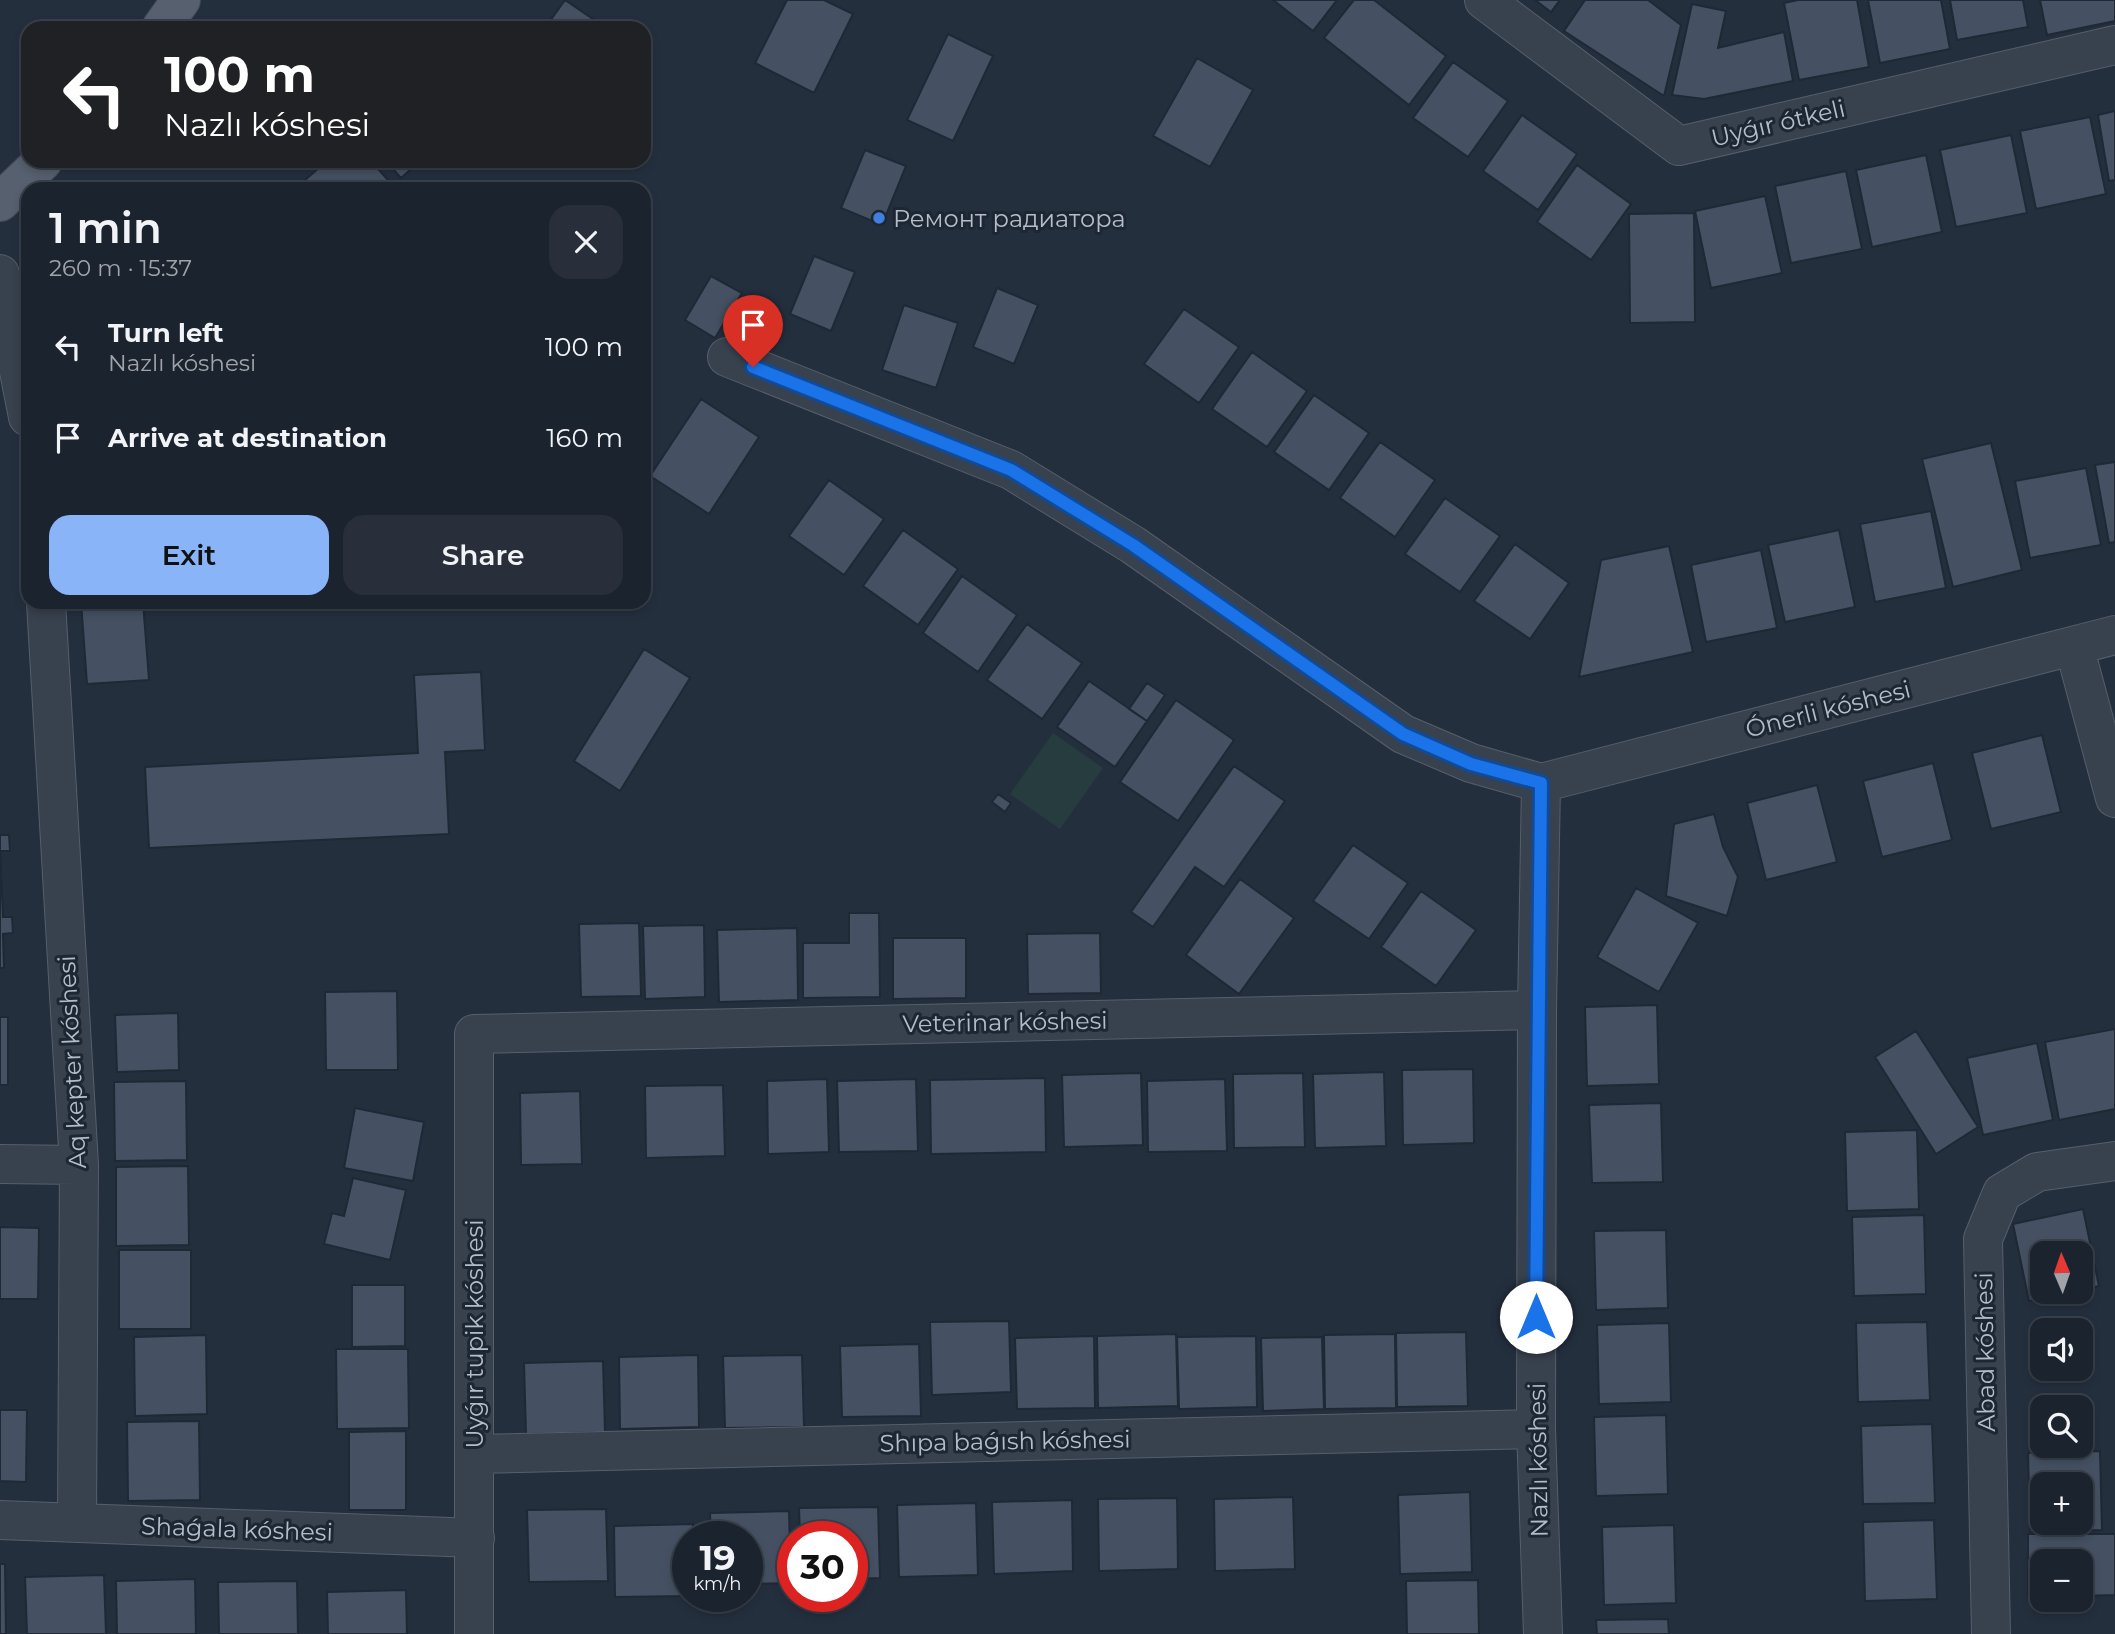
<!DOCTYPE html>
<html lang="en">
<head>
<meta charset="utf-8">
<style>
  :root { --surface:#1b232e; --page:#282f3a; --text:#f1f3f6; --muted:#a0a4aa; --line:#39404a; --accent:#8ab4f8 }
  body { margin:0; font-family:Montserrat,sans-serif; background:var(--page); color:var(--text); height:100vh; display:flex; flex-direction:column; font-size:26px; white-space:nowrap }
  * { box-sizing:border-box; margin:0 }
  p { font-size:23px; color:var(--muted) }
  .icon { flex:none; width:38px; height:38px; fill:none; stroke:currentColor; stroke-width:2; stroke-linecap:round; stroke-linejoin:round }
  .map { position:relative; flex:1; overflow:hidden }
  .panel { position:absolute; left:21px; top:182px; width:630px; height:427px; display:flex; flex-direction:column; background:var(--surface); border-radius:21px; box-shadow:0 4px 10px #0003,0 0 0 2px var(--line) }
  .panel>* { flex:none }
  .hud { position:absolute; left:21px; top:21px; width:630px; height:147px; border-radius:21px; box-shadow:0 4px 10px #0003,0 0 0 2px var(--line); background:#202124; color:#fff; overflow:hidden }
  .needle { width:46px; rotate:358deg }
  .buttons { position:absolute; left:2030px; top:1241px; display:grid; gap:14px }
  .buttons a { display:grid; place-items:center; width:63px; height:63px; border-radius:14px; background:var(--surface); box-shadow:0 4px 10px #0003,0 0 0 2px var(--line); font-size:35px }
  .speed { position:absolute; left:672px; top:1521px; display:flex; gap:14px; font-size:35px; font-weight:700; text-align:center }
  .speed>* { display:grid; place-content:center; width:91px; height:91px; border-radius:50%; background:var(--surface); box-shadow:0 4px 10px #0003,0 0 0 2px var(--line); line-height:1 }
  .speed small { font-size:18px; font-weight:400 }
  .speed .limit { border:10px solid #d22; background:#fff; color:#111 }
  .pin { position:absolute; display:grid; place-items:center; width:60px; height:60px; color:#fff; margin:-72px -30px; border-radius:50% 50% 50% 0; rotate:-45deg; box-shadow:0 0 7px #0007 }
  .pin .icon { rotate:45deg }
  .me { position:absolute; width:77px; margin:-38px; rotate:0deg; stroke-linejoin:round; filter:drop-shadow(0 0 5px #0008) }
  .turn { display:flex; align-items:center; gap:24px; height:147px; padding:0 28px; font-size:32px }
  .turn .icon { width:91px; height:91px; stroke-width:2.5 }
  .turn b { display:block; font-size:49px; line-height:60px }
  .round { display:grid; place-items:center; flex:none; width:74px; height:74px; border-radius:21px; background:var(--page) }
  .overview { display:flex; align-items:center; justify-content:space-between; height:119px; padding:0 28px }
  h1 { font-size:42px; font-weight:600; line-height:52px }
  .button { display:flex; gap:14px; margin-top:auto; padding:14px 28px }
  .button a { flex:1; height:80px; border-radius:21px; background:var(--accent); color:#111; font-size:28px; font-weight:600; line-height:80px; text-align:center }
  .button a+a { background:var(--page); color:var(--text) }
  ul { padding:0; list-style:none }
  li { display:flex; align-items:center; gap:21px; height:91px; padding:0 28px }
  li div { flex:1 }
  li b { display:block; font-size:26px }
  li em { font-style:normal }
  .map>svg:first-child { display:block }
  .green { fill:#263c3f }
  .building { fill:#455162; stroke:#1f2835; stroke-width:2; fill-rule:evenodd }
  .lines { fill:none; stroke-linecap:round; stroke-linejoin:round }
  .minor-casing { stroke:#565f6c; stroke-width:40 }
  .primary-casing { stroke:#414a57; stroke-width:40 }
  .minor { stroke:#38414e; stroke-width:38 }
  .primary { stroke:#56606e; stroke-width:38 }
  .route-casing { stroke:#114b97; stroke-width:18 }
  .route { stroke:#1a73e8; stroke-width:12 }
  .shop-dot { fill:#3f7fe0; stroke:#1d2633; stroke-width:2.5 }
  .labels { text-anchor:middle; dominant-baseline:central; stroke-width:6; stroke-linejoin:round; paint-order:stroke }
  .street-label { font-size:24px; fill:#b4bcc9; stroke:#1d2633 }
  .poi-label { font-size:24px; fill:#b4bcc9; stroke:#1d2633; text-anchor:start }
</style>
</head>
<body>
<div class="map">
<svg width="2115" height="1634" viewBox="0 0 2115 1634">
  <rect width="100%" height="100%" fill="#242f3e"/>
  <path class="green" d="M1053,733L1103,768L1060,829L1010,794Z"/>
  <path class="building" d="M565,0L606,28H545Z
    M787,0H824L853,14L814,93L755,63Z
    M1273,0H1337L1313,31Z
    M1354,0H1374L1446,56L1409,105L1324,38Z
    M1535,0H1560L1551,12Z
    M1585,0H1648L1681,25L1664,96L1564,31Z
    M1798,0H1857L1869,67L1799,80L1784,3Z
    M1868,0H1941L1950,49L1880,63Z
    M1950,0H2023L2028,27L1957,40Z
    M2040,0H2115V21L2047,35Z
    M1692,4L1726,11L1718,48L1784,32L1793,81L1704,99L1672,95Z
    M948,34L993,56L953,141L907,120Z
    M1197,58L1253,90L1210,167L1153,136Z
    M1453,62L1508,101L1468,157L1413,118Z
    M2115,111V180L2109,181L2098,115Z
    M1522,115L1577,154L1538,210L1483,171Z
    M2090,117L2106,194L2036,209L2020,131Z
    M2011,135L2027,213L1956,227L1940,150Z
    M865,150L906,166L882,225L841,208Z
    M1926,155L1942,232L1872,247L1856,170Z
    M327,161H371L396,189H301L298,186Z
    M386,161H420L401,178Z
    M1577,165L1631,204L1591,260L1537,222Z
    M1846,171L1862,249L1791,263L1775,186Z
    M1765,196L1782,273L1711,288L1695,211Z
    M1694,213L1695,322L1630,323L1629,214Z
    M814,256L855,272L831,331L790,314Z
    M711,276L742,293L715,338L685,320Z
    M997,288L1038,305L1014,364L973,347Z
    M904,305L958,323L936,388L882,370Z
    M1184,309L1239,347L1199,403L1144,364Z
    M1252,352L1307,391L1267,447L1212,409Z
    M1314,395L1369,433L1329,490L1274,452Z
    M701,399L759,437L709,514L650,476Z
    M1380,442L1435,480L1395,537L1340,498Z
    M1991,443L2022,570L1953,587L1922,459Z
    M2115,462V542L2109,543L2095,465Z
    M2086,468L2101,545L2030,558L2015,481Z
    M829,480L884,519L844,575L789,536Z
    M1445,498L1500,536L1460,592L1405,554Z
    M1931,511L1946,588L1875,602L1860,524Z
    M903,530L958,569L918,625L863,586Z
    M1839,530L1855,607L1785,622L1768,545Z
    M1515,544L1569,583L1530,639L1474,601Z
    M1669,546L1693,652L1579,677L1601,560Z
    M1761,550L1777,628L1706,642L1691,565Z
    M962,576L1017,615L978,672L923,633Z
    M81,602H143L149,680L87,684Z
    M1027,624L1082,663L1042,719L987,680Z
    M644,649L690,678L620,791L574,761Z
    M481,672L485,750L445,752L449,834L149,848L145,767L418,753L414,675Z
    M1089,681L1147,721L1115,767L1057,727Z
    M1147,683L1165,695L1147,721L1129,709Z
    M1176,700L1234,740L1178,821L1120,782Z
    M2042,735L2061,812L1991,829L1972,753Z
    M1933,763L1952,840L1882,857L1863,781Z
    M1234,766L1285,801L1224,887L1195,867L1153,927L1131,912Z
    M1817,785L1837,862L1766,880L1747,803Z
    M998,794L1011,803L1005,812L992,802Z
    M1714,814L1723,847L1738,877L1727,916L1666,896L1674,824Z
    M0,835H9L10,851H0L3,917H12L13,933L3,934L4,968H0Z
    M1353,845L1408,883L1369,939L1313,901Z
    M1240,879L1294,918L1239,994L1186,955Z
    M1636,888L1698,923L1659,992L1597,957Z
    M1421,891L1476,930L1436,986L1381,947Z
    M849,913H879L880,997L803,998V943H849Z
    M639,923L641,996L581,997L579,924Z
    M704,925L705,997L645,999L643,926Z
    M797,928L798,1000L719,1002L717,930Z
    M1100,933L1101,993L1028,994L1027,934Z
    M893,938H966V998L893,999Z
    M397,991L398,1070H326L325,992Z
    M1657,1005L1659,1084L1587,1086L1585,1007Z
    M178,1013L179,1070L117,1072L115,1015Z
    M0,1017H8V1085H0Z
    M2115,1029V1109L2059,1120L2045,1042Z
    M1916,1031L1978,1127L1936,1154L1875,1057Z
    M2037,1043L2053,1120L1983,1135L1967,1058Z
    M1473,1069L1474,1143L1403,1145L1402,1070Z
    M1384,1072L1386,1146L1315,1148L1313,1074Z
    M1141,1073L1143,1145L1064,1147L1062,1075Z
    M1303,1073L1305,1147L1234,1148L1233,1074Z
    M1045,1078L1046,1152L931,1154L930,1080Z
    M827,1079L829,1152L768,1154L767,1081Z
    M916,1079L918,1151L839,1152L837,1081Z
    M1225,1079L1227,1151L1148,1152L1147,1081Z
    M186,1081L187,1160L115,1161L114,1082Z
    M723,1085L725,1156L646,1158L645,1086Z
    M580,1091L582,1164L521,1165L520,1093Z
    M1661,1103L1663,1182L1592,1183L1589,1105Z
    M355,1108L424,1122L413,1181L344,1168Z
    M1917,1130L1919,1209L1847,1211L1845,1132Z
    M188,1166L189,1245L116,1246V1167Z
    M353,1178L406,1190L390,1260L324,1244L332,1213L344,1216Z
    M2083,1209L2099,1286L2081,1290V1253H2042V1292H2073L2029,1301L2013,1224Z
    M1924,1215L1926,1294L1854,1296L1852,1217Z
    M0,1227L39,1228L38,1299H0Z
    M1666,1230L1668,1308L1596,1310L1594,1231Z
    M119,1250H191V1329H119Z
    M352,1285H405V1346L352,1347Z
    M1009,1321L1011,1392L932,1395L930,1322Z
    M1927,1322L1930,1400L1858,1402L1856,1323Z
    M1669,1323L1671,1402L1599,1404L1597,1325Z
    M1466,1332L1468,1406L1397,1407L1396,1333Z
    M1176,1334L1178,1406L1098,1408L1097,1336Z
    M1395,1334L1396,1408L1325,1409L1324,1335Z
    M206,1335L207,1414L135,1416L134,1337Z
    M1094,1336L1095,1408L1017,1409L1015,1338Z
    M1256,1336L1257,1407L1179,1409L1177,1337Z
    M1322,1337L1324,1409L1263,1411L1261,1338Z
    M919,1344L921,1416L842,1417L840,1346Z
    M336,1349H408L409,1428L337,1429Z
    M698,1355L699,1427L620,1429L619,1357Z
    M802,1355L804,1427L725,1428L723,1356Z
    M603,1361L605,1432L526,1434L524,1363Z
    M0,1410H27L26,1482L0,1481Z
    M1666,1415L1668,1494L1596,1496L1594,1417Z
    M199,1421L200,1500L128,1501L127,1422Z
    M1932,1424L1935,1503L1863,1504L1861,1426Z
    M406,1431V1510H349V1432Z
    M2100,1451L2102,1530L2030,1532L2028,1453ZM2042,1484H2081V1522H2042Z
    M1470,1492L1472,1572L1400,1574L1398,1495Z
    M1293,1497L1295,1569L1215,1571L1214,1499Z
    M1177,1498L1178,1569L1099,1571L1098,1499Z
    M1072,1500L1073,1571L994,1574L992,1502Z
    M976,1503L978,1575L899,1577L897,1505Z
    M878,1507L880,1578L852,1579V1536H800L799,1508Z
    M606,1509L608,1581L529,1582L527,1510Z
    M789,1511L791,1583L747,1584V1536H711L710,1513Z
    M1934,1520L1937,1599L1865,1601L1863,1522Z
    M693,1524V1536H688V1596L615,1597L614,1526Z
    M1674,1525L1676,1603L1604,1605L1602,1527Z
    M2028,1534H2115V1595L2081,1596V1561H2042V1596H2028Z
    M0,1564H5L6,1634H0Z
    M104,1575L106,1634H27L25,1577Z
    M195,1579L196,1634H117L116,1581Z
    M1478,1580L1479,1634H1407L1406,1581Z
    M297,1581L298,1634H219L218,1582Z
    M406,1590L407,1634H328L327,1592Z
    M1668,1619L1669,1634H1597L1596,1620Z"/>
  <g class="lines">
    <defs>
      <path id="minor" d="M1484,0L1679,146L2115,45
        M0,274L28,417
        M727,357L1011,470L1133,545L1403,734L1471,763L1541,783L2115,635
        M46,602L79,1165L77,1522
        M2074,646L2115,798
        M1541,783L1537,1010L1536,1429L1543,1634
        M0,1164L79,1165
        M474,1454L1536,1429
        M0,1520L475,1538
        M474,1634V1034L1537,1010
        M1991,1634L1983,1239L2002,1193L2037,1172L2115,1161"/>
      <path id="primary" d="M161,28L181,0
        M0,202L43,161"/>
    </defs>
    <use href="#minor" class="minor-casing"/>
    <use href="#primary" class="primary-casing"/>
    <use href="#minor" class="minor"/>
    <use href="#primary" class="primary"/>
  </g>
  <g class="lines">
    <defs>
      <path id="route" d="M753,367L1011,470L1133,545L1403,734L1471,764L1541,783L1536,1317"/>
    </defs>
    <use href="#route" class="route-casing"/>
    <use href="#route" class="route"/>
  </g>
  <circle class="shop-dot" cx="879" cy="218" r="7"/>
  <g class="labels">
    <g class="street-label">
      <text transform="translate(1778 123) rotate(-13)">Uyǵır ótkeli</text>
      <text transform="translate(1828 709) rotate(-14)">Ónerli kóshesi</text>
      <text transform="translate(1005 1022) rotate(-1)">Veterinar kóshesi</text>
      <text transform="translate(72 1062) rotate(-93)">Aq kepter kóshesi</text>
      <text transform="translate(474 1334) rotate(-90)">Uyǵır tupik kóshesi</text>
      <text transform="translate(1985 1352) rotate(-91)">Abad kóshesi</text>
      <text transform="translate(1005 1441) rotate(-1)">Shıpa baǵısh kóshesi</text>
      <text transform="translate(1538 1460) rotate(-91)">Nazlı kóshesi</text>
      <text transform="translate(237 1529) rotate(2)">Shaǵala kóshesi</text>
    </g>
    <g class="poi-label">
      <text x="893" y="218">Ремонт радиатора</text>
    </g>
  </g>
</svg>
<div class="buttons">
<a><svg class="needle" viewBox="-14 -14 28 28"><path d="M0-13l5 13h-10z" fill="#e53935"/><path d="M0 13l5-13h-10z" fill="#a0a4aa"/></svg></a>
<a><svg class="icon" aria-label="sound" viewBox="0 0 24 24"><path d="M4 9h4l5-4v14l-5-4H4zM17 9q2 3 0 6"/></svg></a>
<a><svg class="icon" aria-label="search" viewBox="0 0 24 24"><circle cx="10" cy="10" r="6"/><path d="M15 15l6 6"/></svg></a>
<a>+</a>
<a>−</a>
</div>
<div class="speed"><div>19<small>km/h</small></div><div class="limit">30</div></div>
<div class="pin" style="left:753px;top:367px;background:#d93025"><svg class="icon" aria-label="arrive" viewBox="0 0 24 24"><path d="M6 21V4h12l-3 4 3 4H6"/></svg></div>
<svg class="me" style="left:1536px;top:1317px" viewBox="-20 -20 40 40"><circle r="19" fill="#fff"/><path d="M0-13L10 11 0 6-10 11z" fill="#1a73e8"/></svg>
<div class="hud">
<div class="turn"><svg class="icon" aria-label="left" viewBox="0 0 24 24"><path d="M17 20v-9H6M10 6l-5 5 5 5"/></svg><div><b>100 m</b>Nazlı kóshesi</div></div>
</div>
<section class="panel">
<div class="overview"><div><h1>1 min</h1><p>260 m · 15:37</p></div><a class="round"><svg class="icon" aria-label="close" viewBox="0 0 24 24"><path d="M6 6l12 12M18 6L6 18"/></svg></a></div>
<ul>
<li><svg class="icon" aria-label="left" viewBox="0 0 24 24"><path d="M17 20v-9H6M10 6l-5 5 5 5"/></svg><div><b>Turn left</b><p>Nazlı kóshesi</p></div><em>100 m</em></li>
<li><svg class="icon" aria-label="arrive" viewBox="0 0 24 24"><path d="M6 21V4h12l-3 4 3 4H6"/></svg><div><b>Arrive at destination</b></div><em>160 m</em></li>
</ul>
<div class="button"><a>Exit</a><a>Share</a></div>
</section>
</div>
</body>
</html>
